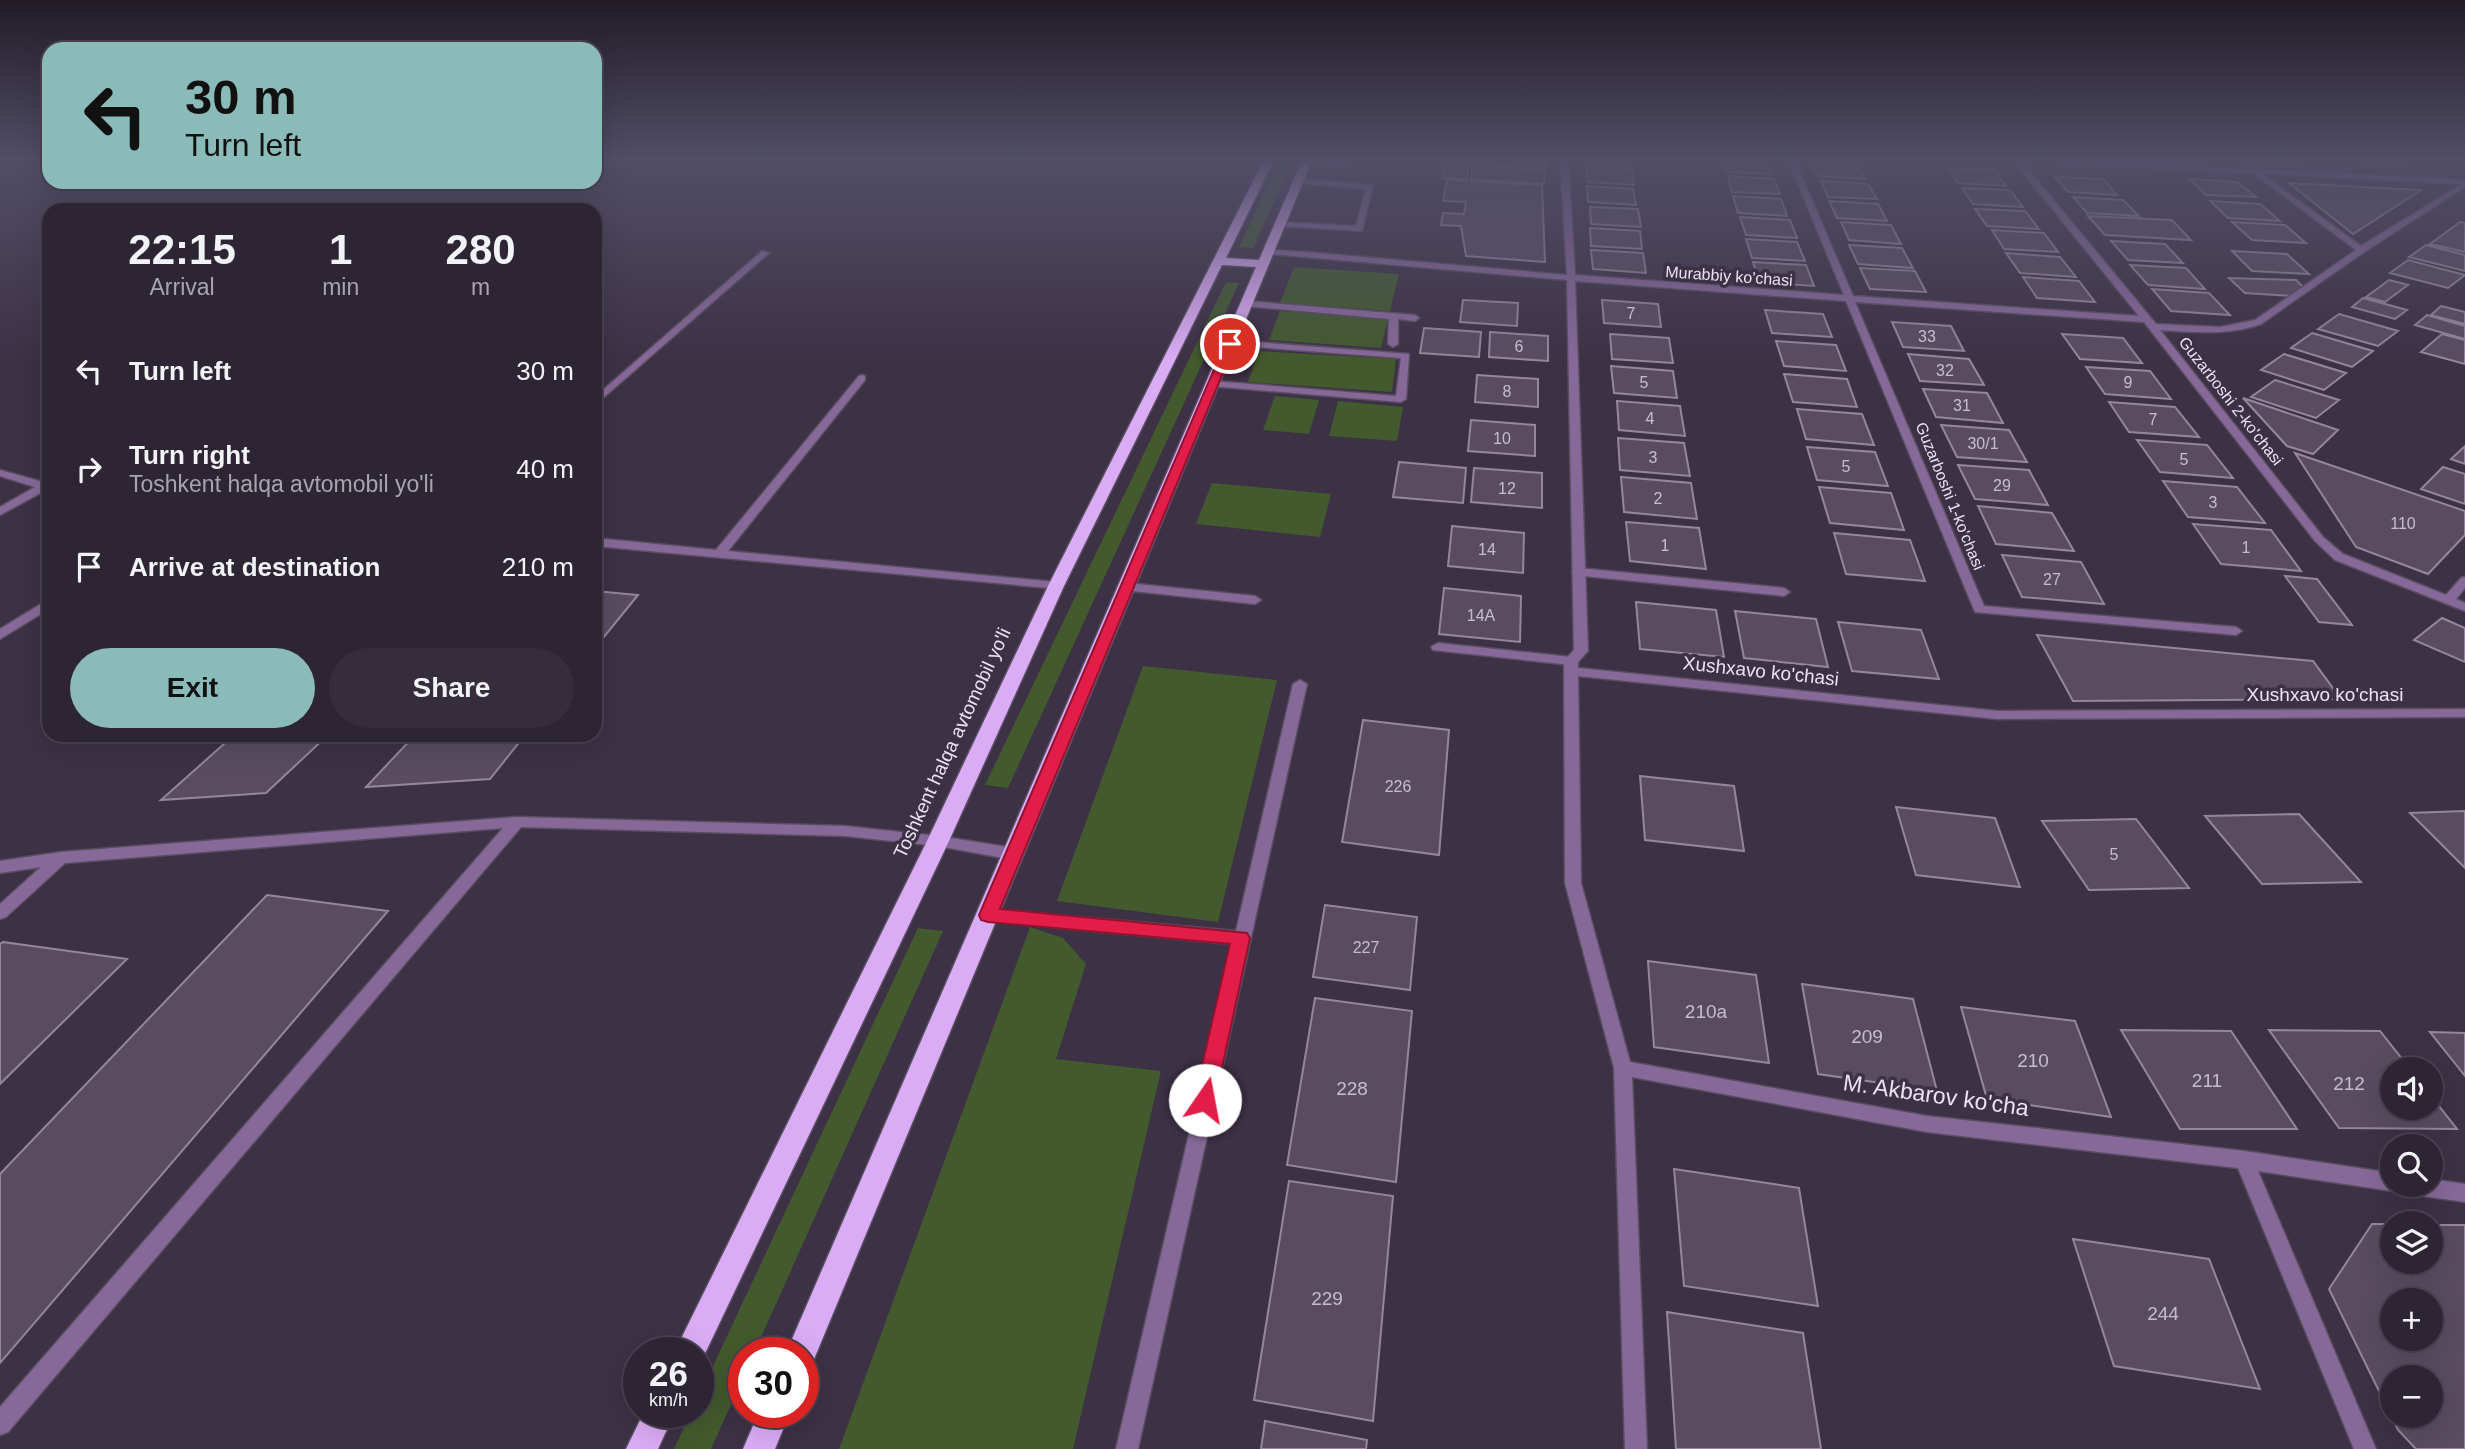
<!DOCTYPE html>
<html lang="en">
<head>
<meta charset="utf-8">
<style>
  :root { --surface:#2e2534; --page:#362d3c; --text:#f1f3f6; --muted:#a7a5ac; --line:#49424f; --accent:#8bbbb9 }
  body { margin:0; font-family:Helvetica,sans-serif; background:var(--page); color:var(--text); height:100vh; display:flex; flex-direction:column; font-size:26px; white-space:nowrap }
  * { box-sizing:border-box; margin:0 }
  p { font-size:23px; color:var(--muted) }
  .icon { flex:none; width:38px; height:38px; fill:none; stroke:currentColor; stroke-width:2; stroke-linecap:round; stroke-linejoin:round }
  .map { position:relative; flex:1; overflow:hidden }
  .details { position:absolute; left:42px; top:203px; width:560px; height:539px; display:flex; flex-direction:column; background:var(--surface); border-radius:21px; box-shadow:0 7px 28px #0002,0 0 0 2px var(--line) }
  .details>* { flex:none }
  .guide { position:absolute; left:42px; top:42px; width:560px; height:147px; border-radius:21px; box-shadow:0 7px 28px #0002,0 0 0 2px var(--line); background:#8bbbb9; color:#111; overflow:hidden }
  .fabs { position:absolute; left:2380px; top:1057px; display:grid; gap:14px }
  .fabs a { display:grid; place-items:center; width:63px; height:63px; border-radius:50%; background:var(--surface); box-shadow:0 7px 28px #0002,0 0 0 2px var(--line); font-size:35px }
  .speed { position:absolute; left:623px; top:1337px; display:flex; gap:14px; font-size:35px; font-weight:700; text-align:center }
  .speed>* { display:grid; place-content:center; width:91px; height:91px; border-radius:50%; background:var(--surface); box-shadow:0 7px 28px #0002,0 0 0 2px var(--line); line-height:1 }
  .speed small { font-size:18px; font-weight:400 }
  .speed .limit { border:10px solid #d22; background:#fff; color:#111 }
  .pin { position:absolute; display:grid; place-items:center; width:60px; height:60px; color:#fff; margin:-30px; border:4px solid #fff; border-radius:50%; box-shadow:0 2px 7px #0007 }
  .me { position:absolute; width:77px; margin:-38px; rotate:12deg; stroke-linejoin:round; filter:drop-shadow(0 0 5px #0008) }
  .turn { display:flex; align-items:center; gap:24px; height:147px; padding:0 28px; font-size:32px }
  .turn .icon { width:91px; height:91px; stroke-width:2.5 }
  .turn b { display:block; font-size:49px; line-height:60px }
  .eta { display:flex; justify-content:space-evenly; align-items:center; height:119px; text-align:center }
  .eta b { font-size:42px; font-weight:700; line-height:49px }
  .button { display:flex; gap:14px; margin-top:auto; padding:14px 28px }
  .button a { flex:1; height:80px; border-radius:42px; background:var(--accent); color:#111; font-size:28px; font-weight:700; line-height:80px; text-align:center }
  .button a+a { background:var(--page); color:var(--text) }
  ul { padding:0; list-style:none }
  li { display:flex; align-items:center; gap:21px; height:98px; padding:0 28px }
  li div { flex:1 }
  li b { display:block; font-size:26px }
  li em { font-style:normal }
  .map>svg:first-child { display:block }
  .green { fill:#435a2e }
  .building { fill:#594c61; stroke:#94869d; stroke-width:2; fill-rule:evenodd }
  .lines { fill:none; stroke-linecap:round; stroke-linejoin:round }
  .service-casing { stroke:#594d60; stroke-width:3 }
  .minor-casing { stroke:#594d60; stroke-width:3 }
  .tertiary-casing { stroke:#594d60; stroke-width:3 }
  .trunk-casing { stroke:#594d60; stroke-width:3 }
  .service { fill:#876999; fill-rule:evenodd }
  .minor { fill:#876999; fill-rule:evenodd }
  .tertiary { fill:#876999; fill-rule:evenodd }
  .trunk { fill:#dbacf6; fill-rule:evenodd }
  .route { fill:#e11d48; stroke:#92132f; stroke-width:2 }
  .labels { text-anchor:middle; dominant-baseline:central; stroke-width:7; stroke-linejoin:round; paint-order:stroke }
  .far-street-label { font-size:16px; fill:#ebe3f0; stroke:#3d3145 }
  .number-label { font-size:16px; fill:#c6bdcc }
  .street-label { font-size:19px; fill:#ebe3f0; stroke:#3d3145 }
  .near-number-label { font-size:19px; fill:#c6bdcc }
  .near-street-label { font-size:23px; fill:#ebe3f0; stroke:#3d3145 }
</style>
</head>
<body>
<div class="map">
<svg width="2465" height="1449" viewBox="0 0 2465 1449">
  <rect width="100%" height="100%" fill="#3d3145"/>
  <path class="green" d="M1281,158H1294L1253,248L1239,247Z
    M1374,158H1431L1430,167L1372,164Z
    M1294,267L1399,274L1390,311L1280,303Z
    M1226,282L1239,283L1008,788L985,785Z
    M1280,311L1388,319L1381,348L1269,340Z
    M1259,351L1396,359L1392,392L1248,382Z
    M1275,396L1319,400L1309,434L1263,430Z
    M1338,401L1403,407L1397,441L1329,436Z
    M1212,483L1331,494L1320,537L1196,524Z
    M1143,666L1277,680L1218,922L1057,901Z
    M1030,927L1063,938L1086,964L1056,1059L1161,1071L1073,1449H839Z
    M918,928L943,931L754,1353H744V1376L711,1449H674L691,1412H698V1398Z"/>
  <path class="building" d="M1447,158H1470L1467,179L1442,178Z
    M1475,158H1545V169L1474,165Z
    M1585,158H1629L1630,165L1586,163Z
    M1721,158L1766,160L1772,174L1725,172Z
    M2250,158H2294L2304,165L2256,163Z
    M2350,158H2394L2405,165L2356,163Z
    M1811,162L1857,164L1865,179L1818,176Z
    M1473,165L1545,170L1544,184L1471,179Z
    M1586,167L1632,169L1634,185L1588,182Z
    M1948,168L1994,170L2006,186L1958,183Z
    M1728,176L1774,179L1780,194L1732,192Z
    M2055,177L2103,179L2117,195L2068,192Z
    M2189,179L2237,182L2256,197L2206,195Z
    M1447,180L1542,185L1545,262L1466,256L1461,226L1441,225L1443,213L1464,214L1466,202L1443,201Z
    M1821,181L1868,184L1877,199L1828,197Z
    M2289,183L2421,190L2353,234Z
    M1587,186L1633,189L1636,205L1588,202Z
    M1962,188L2010,190L2023,207L1973,204Z
    M1733,196L1781,199L1787,216L1738,213Z
    M2073,197L2123,200L2139,216L2087,213Z
    M1829,201L1878,204L1887,221L1837,218Z
    M2210,201L2260,204L2280,221L2228,218Z
    M1590,207L1638,209L1641,227L1591,224Z
    M1975,209L2025,211L2039,229L1987,226Z
    M2088,216L2172,220L2191,240L2105,235Z
    M1740,217L1790,220L1797,238L1746,235Z
    M1841,222L1891,225L1901,244L1849,240Z
    M2232,222L2285,225L2306,243L2252,240Z
    M2460,222L2465,223V252L2430,244Z
    M1590,228L1640,231L1642,249L1591,246Z
    M1992,230L2044,233L2058,252L2004,249Z
    M1746,239L1797,242L1805,261L1752,258Z
    M2111,241L2165,244L2183,263L2128,260Z
    M1849,245L1902,248L1913,268L1858,264Z
    M2426,245L2465,255V271L2409,257Z
    M1591,250L1643,253L1646,273L1593,269Z
    M2232,251L2287,254L2309,274L2252,271Z
    M2006,253L2060,257L2076,277L2020,273Z
    M2408,260L2465,275L2448,288L2390,273Z
    M1753,262L1806,265L1814,286L1759,282Z
    M2130,265L2186,268L2205,289L2148,285Z
    M1860,268L1915,271L1926,292L1870,289Z
    M2023,277L2079,281L2095,302L2037,298Z
    M2229,278L2296,280L2303,287L2291,296L2245,293Z
    M2389,280L2408,285L2385,302L2366,297Z
    M2152,289L2209,293L2230,315L2171,311Z
    M2363,298L2407,310L2395,319L2352,307Z
    M1463,300L1518,303L1517,326L1460,322Z
    M1602,300L1658,304L1661,327L1604,323Z
    M2441,306L2465,312V324L2431,315Z
    M1765,310L1823,314L1832,337L1772,333Z
    M2339,314L2398,331L2378,346L2318,329Z
    M2427,315L2465,326V339L2415,325Z
    M1892,322L1951,326L1964,351L1903,347Z
    M1424,328L1481,332L1479,357L1420,353Z
    M1490,332L1548,336V361L1489,357Z
    M2312,333L2373,351L2352,367L2291,348Z
    M1610,334L1669,338L1673,363L1612,359Z
    M2062,334L2123,338L2142,363L2080,359Z
    M2442,334L2465,340V364L2421,352Z
    M1776,341L1836,345L1846,371L1784,366Z
    M1908,354L1969,359L1984,385L1920,381Z
    M2284,354L2346,373L2324,390L2261,370Z
    M1611,366L1673,371L1677,398L1614,393Z
    M2086,367L2150,371L2171,399L2105,394Z
    M1784,374L1847,379L1857,407L1793,402Z
    M1477,375L1538,379V407L1475,402Z
    M2275,380L2339,400L2316,418L2251,397Z
    M1923,389L1987,393L2003,423L1936,417Z
    M2243,398L2338,430L2313,454L2287,446Z
    M1617,401L1680,406L1685,436L1619,430Z
    M2109,402L2175,407L2199,437L2129,432Z
    M1797,409L1862,414L1874,445L1806,439Z
    M1471,420L1535,425V456L1468,451Z
    M1941,425L2009,430L2027,462L1957,457Z
    M1618,438L1684,443L1690,476L1620,470Z
    M2137,440L2207,445L2233,478L2160,472Z
    M2465,446V464L2451,459Z
    M1807,447L1875,452L1888,486L1817,480Z
    M2295,453L2465,511V535L2428,574L2356,547Z
    M1399,462L1466,468L1463,503L1393,497Z
    M1958,465L2029,470L2048,505L1975,499Z
    M2443,467L2465,474V504L2421,489Z
    M1474,468L1542,473V508L1471,502Z
    M1621,477L1691,483L1697,519L1624,512Z
    M2163,481L2237,487L2265,523L2188,517Z
    M1819,487L1891,493L1904,530L1830,523Z
    M1978,506L2052,513L2074,551L1996,544Z
    M1626,522L1699,528L1706,569L1630,561Z
    M2193,524L2271,530L2301,571L2221,564Z
    M1452,526L1524,533L1523,573L1448,566Z
    M1834,533L1910,540L1925,581L1846,574Z
    M2002,555L2081,562L2104,604L2022,597Z
    M2285,576L2317,579L2352,625L2319,622Z
    M1444,588L1521,596L1520,642L1439,634Z
    M595,591L638,595L595,648Z
    M1636,602L1716,610L1724,657L1640,649Z
    M1735,611L1816,619L1828,667L1744,658Z
    M2442,618L2465,628V662L2414,640Z
    M1838,622L1921,630L1939,679L1852,671Z
    M2037,635L2313,661L2341,699L2073,701Z
    M1363,720L1449,730L1439,855L1342,842Z
    M234,735H328L266,793L161,800Z
    M415,735H525L490,779L366,787Z
    M1640,776L1734,786L1744,851L1645,840Z
    M1896,807L1995,818L2020,887L1916,875Z
    M2465,811V868L2410,813Z
    M2299,814L2361,882L2262,884L2205,816Z
    M2136,819L2189,888L2089,890L2042,821Z
    M267,895L388,911L0,1363V1174Z
    M1325,905L1417,917L1410,990L1313,977Z
    M3,942L127,959L0,1084V944Z
    M1648,961L1756,975L1769,1063L1654,1047Z
    M1802,984L1913,999L1937,1091L1818,1074Z
    M1315,998L1412,1011L1396,1182L1287,1165Z
    M1961,1007L2075,1021L2111,1117L1987,1099Z
    M2121,1030L2231,1031L2297,1129H2180Z
    M2269,1030L2380,1031L2410,1069H2392V1108H2431V1096L2457,1129L2339,1128Z
    M2430,1032L2465,1033V1076Z
    M1674,1169L1799,1188L1818,1306L1684,1286Z
    M1289,1181L1393,1196L1373,1421L1254,1400Z
    M2372,1224H2392V1262H2431V1225H2465V1449H2416L2398,1430L2329,1289ZM2392,1300H2431V1339H2392ZM2392,1377H2431V1416H2392Z
    M2073,1239L2209,1259L2260,1389L2114,1366Z
    M1667,1312L1803,1333L1821,1449H1676Z
    M1265,1421L1367,1440L1366,1449H1261Z"/>
  <g class="lines">
    <defs>
      <path id="service" d="M1350,158H1357L1350,166L1307,164L1303,162L1307,160L1348,162Z
        M1299,179L1373,185L1362,231L1277,226L1276,224L1280,222L1356,226L1366,189L1296,183L1295,181Z
        M1247,301L1415,315L1419,318L1415,321L1398,319V344L1393,347L1388,344L1389,319L1244,306L1243,304Z
        M1230,340L1409,354L1406,399L1401,402L1210,386L1208,384L1213,381L1396,396L1401,358L1227,345V341Z
        M1578,568L1784,588L1790,592L1784,596L1574,575L1572,572Z
        M1127,583L1255,596L1261,600L1255,604L1123,590L1121,587Z
        M1438,643L1571,657L1578,661L1571,665L1433,650L1431,647Z"/>
      <path id="minor" d="M1560,158H1568L1575,275L1844,295L1787,158H1794L1853,296L2139,316L2011,158H2019L2156,324L2220,327L2255,320L2356,250L2233,158H2240L2361,246L2465,182V187L2364,252L2261,324C2227,336 2195,332 2160,330L2323,537L2343,554L2446,595L2461,578L2465,577V588L2456,599L2465,603V611L2335,560L2315,541L2144,322L1855,302L1984,606L2236,627L2242,631L2236,635L1975,612L1846,301L1575,281L1588,651L1578,662V668L1998,711L2465,709V717L1998,719L1578,676L1581,883L1630,1062L1927,1116L2244,1151L2392,1173V1185H2431V1179L2465,1184V1202L2409,1194L2402,1191L2400,1186L2392,1191L2258,1171L2376,1449H2354L2238,1168L1927,1132L1632,1077L1647,1449H1625L1614,1068L1565,883L1564,661L1574,650L1567,280L1269,254L1265,252L1269,250L1307,252L1567,275Z
        M2451,158L2465,160V164L2453,159Z
        M762,251L769,253L595,405V397Z
        M862,375L865,376V380L728,551L1056,582L1062,586L1060,589L595,546V538L716,550L859,376Z
        M0,470L43,482L49,481V490H46L0,515V507L35,487L0,476Z
        M49,599V609L0,639V629Z
        M1300,680L1307,684L1138,1449H1116L1233,944L988,921L982,919L980,915L982,911L988,909L1236,931L1293,684Z
        M517,817L845,826L938,836L1014,848L1020,850L1022,854L1020,858L1014,860L938,846L845,836L521,827L8,1432L0,1435V1407L503,828L65,863L6,917L0,919V904L41,867L0,873V861L61,852Z"/>
      <path id="tertiary" d="M1992,158H2036L2465,180V184L1996,160Z"/>
      <path id="trunk" d="M1265,158H1275L1226,258L1259,260L1303,158H1313L812,1364L803,1367V1353H786L1256,267L1222,265L1064,586L949,841L700,1364L698,1353H674L927,841L1048,586Z
        M644,1412H675L658,1449H626Z
        M759,1412H790L775,1449H743Z"/>
    </defs>
    <use href="#service" class="service-casing"/>
    <use href="#minor" class="minor-casing"/>
    <use href="#tertiary" class="tertiary-casing"/>
    <use href="#trunk" class="trunk-casing"/>
    <use href="#service" class="service"/>
    <use href="#minor" class="minor"/>
    <use href="#tertiary" class="tertiary"/>
    <use href="#trunk" class="trunk"/>
  </g>
  <linearGradient id="sky" x2="0" y2="1"><stop stop-color="#221b26"/><stop offset="0.44" stop-color="#514e68"/><stop offset="1" stop-color="#514e68" stop-opacity="0"/></linearGradient>
  <rect width="2465" height="361" fill="url(#sky)"/>
  <path class="route" d="M1230,340L1235,344L1000,909L1247,933L1250,938L1215,1100L1212,1106L1205,1109L1197,1106L1194,1100L1230,944L988,922L981,920L979,915L1225,344Z"/>
  <g class="labels">
    <g class="far-street-label">
      <text transform="translate(1729 276) rotate(4)">Murabbiy ko'chasi</text>
      <text transform="translate(2231 401) rotate(52)">Guzarboshi 2-ko'chasi</text>
      <text transform="translate(1950 496) rotate(68)">Guzarboshi 1-ko'chasi</text>
    </g>
    <g class="number-label">
      <text x="1631" y="313">7</text>
      <text x="1927" y="336">33</text>
      <text x="1519" y="346">6</text>
      <text x="1945" y="370">32</text>
      <text x="1644" y="382">5</text>
      <text x="2128" y="382">9</text>
      <text x="1507" y="391">8</text>
      <text x="1962" y="405">31</text>
      <text x="1650" y="418">4</text>
      <text x="2153" y="419">7</text>
      <text x="1502" y="438">10</text>
      <text x="1983" y="443">30/1</text>
      <text x="1653" y="457">3</text>
      <text x="2184" y="459">5</text>
      <text x="1846" y="466">5</text>
      <text x="2002" y="485">29</text>
      <text x="1507" y="488">12</text>
      <text x="1658" y="498">2</text>
      <text x="2213" y="502">3</text>
      <text x="2403" y="523">110</text>
      <text x="1665" y="545">1</text>
      <text x="2246" y="547">1</text>
      <text x="1487" y="549">14</text>
      <text x="2052" y="579">27</text>
      <text x="1481" y="615">14A</text>
      <text x="1398" y="786">226</text>
      <text x="2114" y="854">5</text>
      <text x="1366" y="947">227</text>
    </g>
    <g class="street-label">
      <text transform="translate(1761 671) rotate(6)">Xushxavo ko'chasi</text>
      <text x="2325" y="694">Xushxavo ko'chasi</text>
      <text transform="translate(952 743) rotate(-65)">Toshkent halqa avtomobil yo'li</text>
    </g>
    <g class="near-number-label">
      <text x="1706" y="1011">210а</text>
      <text x="1867" y="1036">209</text>
      <text x="2033" y="1060">210</text>
      <text x="2207" y="1080">211</text>
      <text x="2349" y="1083">212</text>
      <text x="1352" y="1088">228</text>
      <text x="1327" y="1298">229</text>
      <text x="2163" y="1313">244</text>
    </g>
    <g class="near-street-label">
      <text transform="translate(1936 1095) rotate(8)">M. Akbarov ko'cha</text>
    </g>
  </g>
</svg>
<div class="fabs">
<a><svg class="icon" aria-label="sound" viewBox="0 0 24 24"><path d="M4 9h4l5-4v14l-5-4H4zM17 9q2 3 0 6"/></svg></a>
<a><svg class="icon" aria-label="search" viewBox="0 0 24 24"><circle cx="10" cy="10" r="6"/><path d="M15 15l6 6"/></svg></a>
<a><svg class="icon" aria-label="layers" viewBox="0 0 24 24"><path d="M12 4l9 5-9 5-9-5zM3 14l9 5 9-5"/></svg></a>
<a>+</a>
<a>−</a>
</div>
<div class="speed"><div>26<small>km/h</small></div><div class="limit">30</div></div>
<div class="pin" style="left:1230px;top:344px;background:#d93025"><svg class="icon" aria-label="arrive" viewBox="0 0 24 24"><path d="M6 21V4h12l-3 4 3 4H6"/></svg></div>
<svg class="me" style="left:1205px;top:1100px" viewBox="-20 -20 40 40"><circle r="19" fill="#fff"/><path d="M0-13L10 11 0 6-10 11z" fill="#e11d48"/></svg>
<div class="guide">
<div class="turn"><svg class="icon" aria-label="left" viewBox="0 0 24 24"><path d="M17 20v-9H6M10 6l-5 5 5 5"/></svg><div><b>30 m</b>Turn left</div></div>
</div>
<section class="details">
<div class="eta">
<div><b>22:15</b><p>Arrival</p></div>
<div><b>1</b><p>min</p></div>
<div><b>280</b><p>m</p></div>
</div>
<ul>
<li><svg class="icon" aria-label="left" viewBox="0 0 24 24"><path d="M17 20v-9H6M10 6l-5 5 5 5"/></svg><div><b>Turn left</b></div><em>30 m</em></li>
<li><svg class="icon" aria-label="right" viewBox="0 0 24 24"><path d="M7 20v-9h11M14 6l5 5-5 5"/></svg><div><b>Turn right</b><p>Toshkent halqa avtomobil yo'li</p></div><em>40 m</em></li>
<li><svg class="icon" aria-label="arrive" viewBox="0 0 24 24"><path d="M6 21V4h12l-3 4 3 4H6"/></svg><div><b>Arrive at destination</b></div><em>210 m</em></li>
</ul>
<div class="button"><a>Exit</a><a>Share</a></div>
</section>
</div>
</body>
</html>
